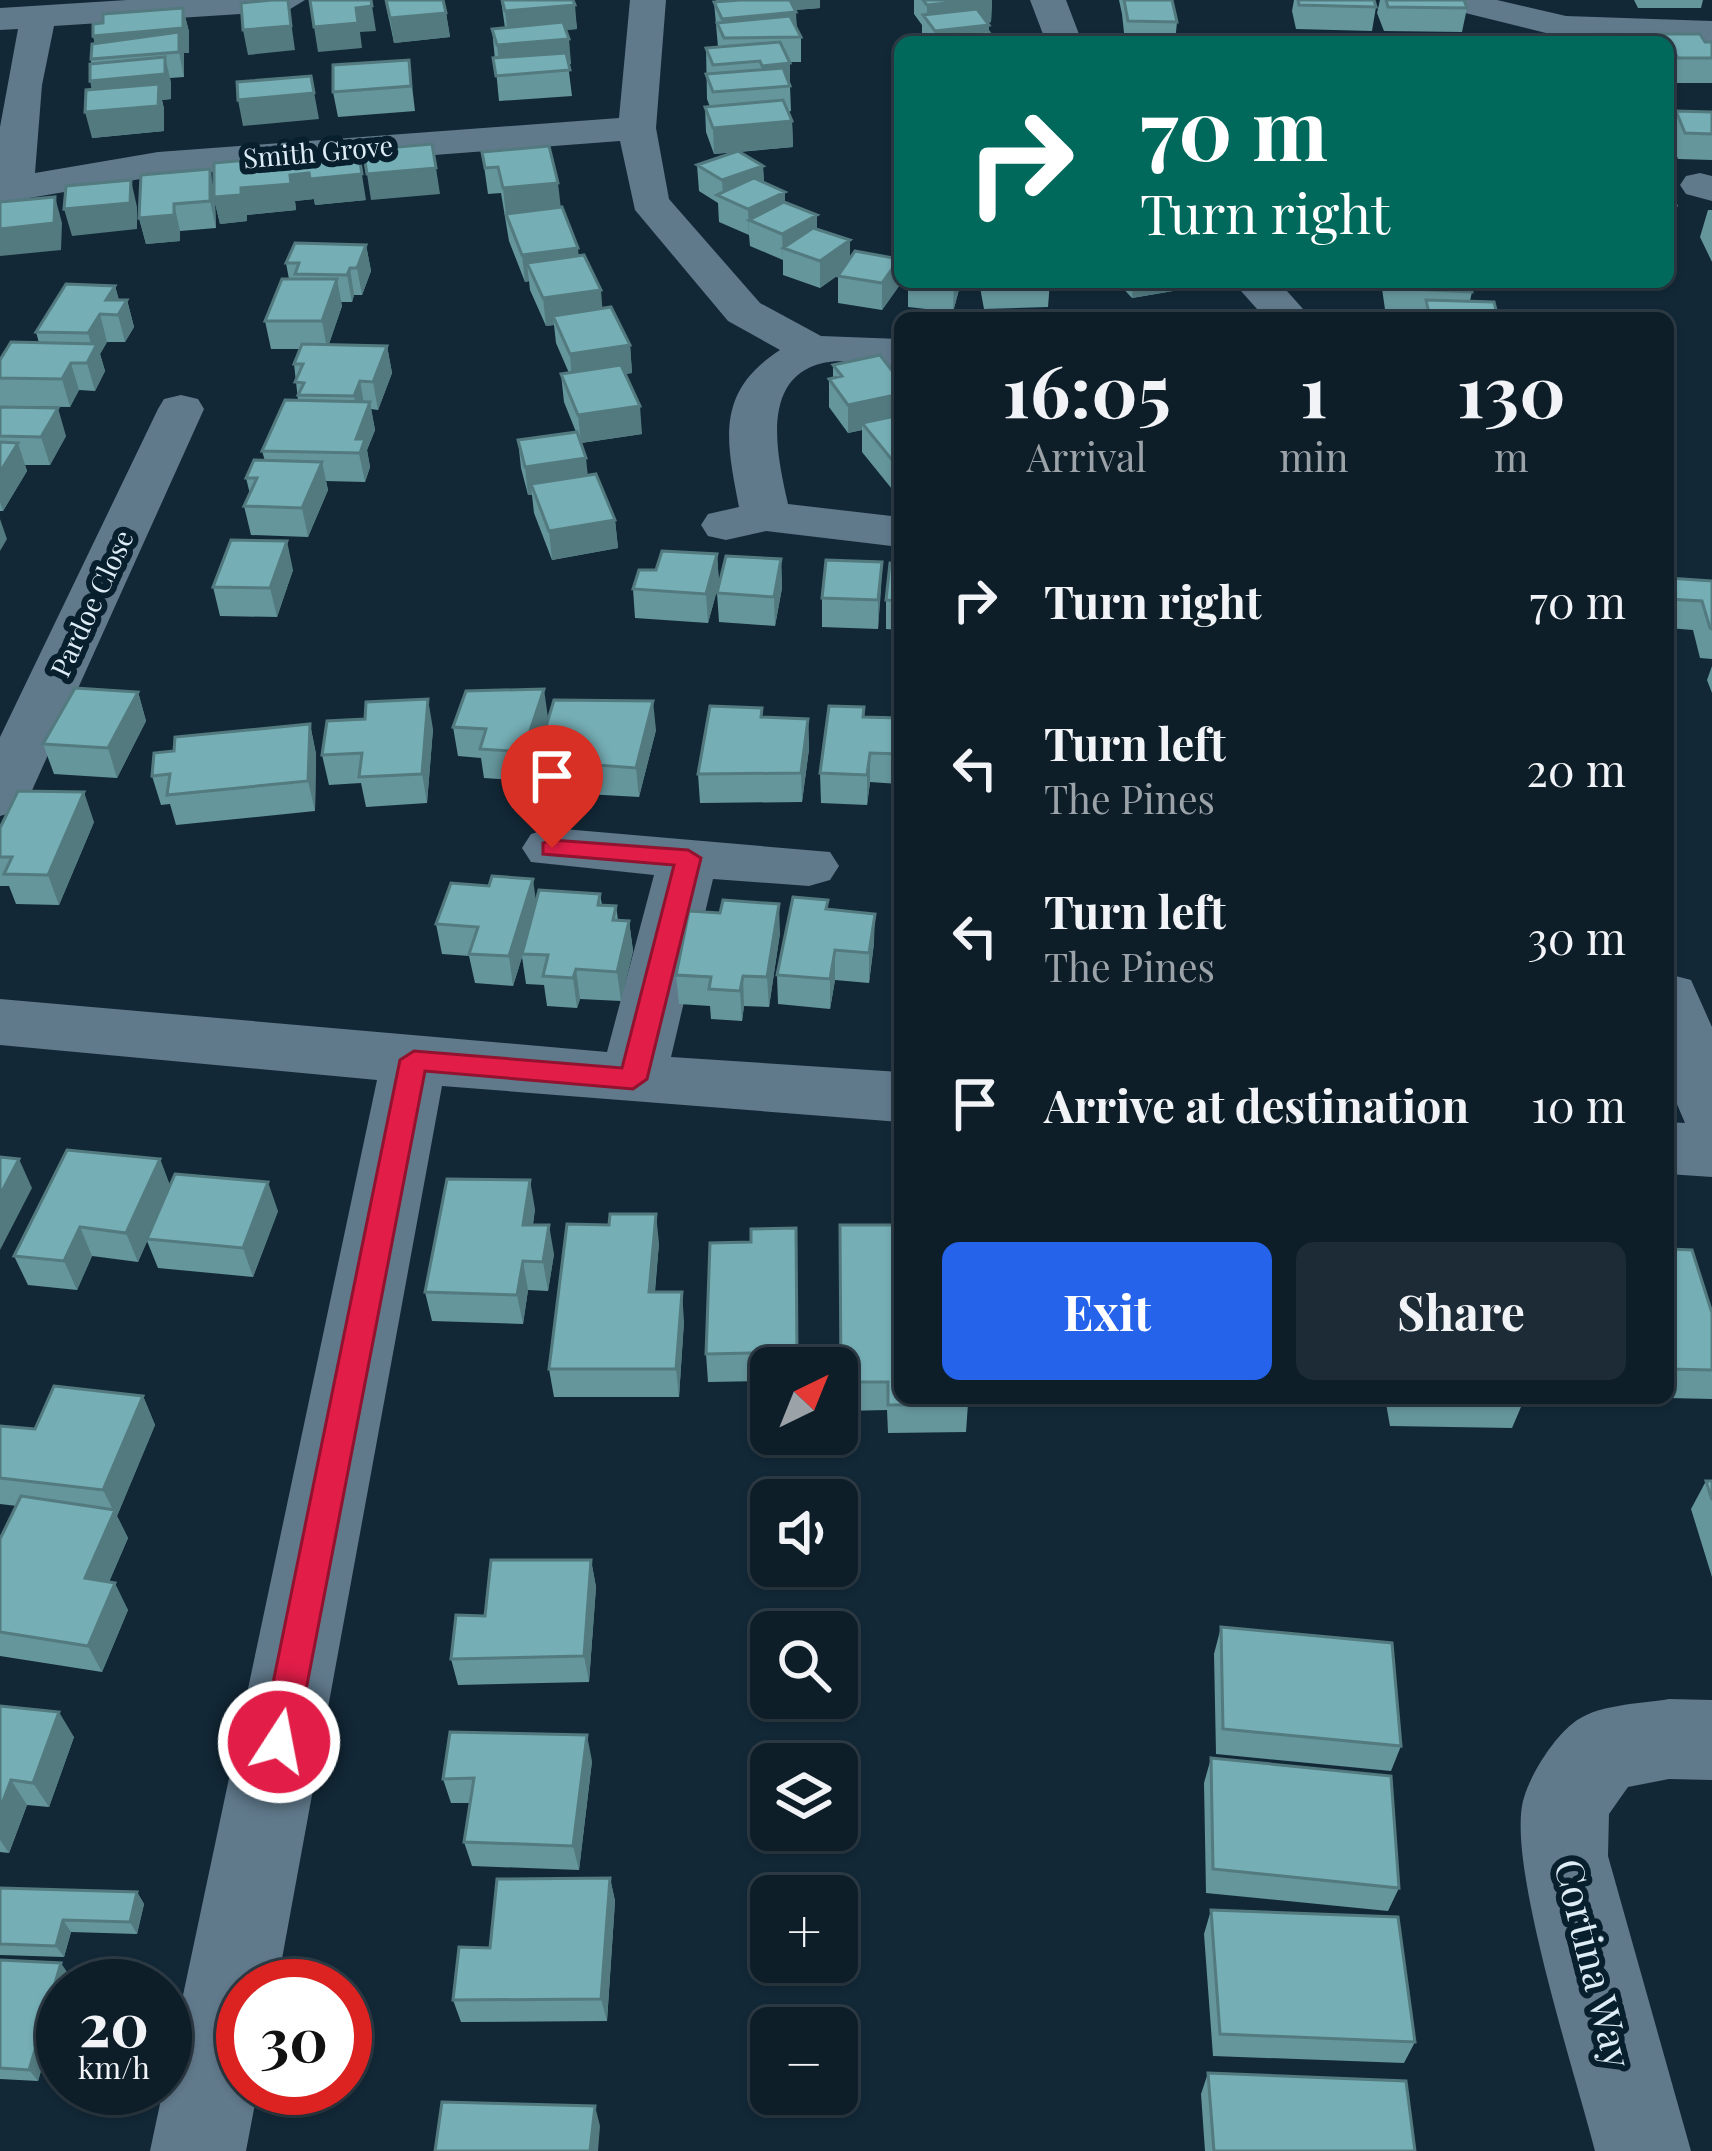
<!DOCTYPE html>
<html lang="en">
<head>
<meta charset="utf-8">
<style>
  :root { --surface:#0e1e29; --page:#1c2b35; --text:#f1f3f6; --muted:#9ba2a8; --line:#2e3c46; --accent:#2563eb }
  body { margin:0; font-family:"Playfair Display",serif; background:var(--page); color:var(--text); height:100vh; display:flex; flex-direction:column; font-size:45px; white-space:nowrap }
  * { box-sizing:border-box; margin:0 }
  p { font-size:39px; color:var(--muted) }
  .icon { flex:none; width:66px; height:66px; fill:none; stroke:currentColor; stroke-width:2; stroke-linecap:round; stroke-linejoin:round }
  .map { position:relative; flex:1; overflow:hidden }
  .sheet { position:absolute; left:894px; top:312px; width:780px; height:1092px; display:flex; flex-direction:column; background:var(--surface); border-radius:18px; box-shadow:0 3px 9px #0004,0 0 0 3px var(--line) }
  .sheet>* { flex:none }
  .guide { position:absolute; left:894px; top:36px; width:780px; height:252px; border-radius:18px; box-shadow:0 3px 9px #0004,0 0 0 3px var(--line); background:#00695c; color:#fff; overflow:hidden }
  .needle { width:78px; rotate:43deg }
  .fabs { position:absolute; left:750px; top:1347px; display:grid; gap:24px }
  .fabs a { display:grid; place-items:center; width:108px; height:108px; border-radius:18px; background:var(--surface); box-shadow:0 3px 9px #0004,0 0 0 3px var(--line); font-size:60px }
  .speed { position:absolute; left:36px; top:1959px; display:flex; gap:24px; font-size:60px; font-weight:700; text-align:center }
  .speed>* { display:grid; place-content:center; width:156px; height:156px; border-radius:50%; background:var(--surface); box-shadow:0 3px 9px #0004,0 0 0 3px var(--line); line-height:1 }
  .speed small { font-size:30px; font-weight:400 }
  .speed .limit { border:18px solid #d22; background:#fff; color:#111 }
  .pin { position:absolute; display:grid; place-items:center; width:102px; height:102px; color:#fff; margin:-123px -51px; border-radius:50% 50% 50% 0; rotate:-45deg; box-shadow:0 0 12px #0007 }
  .pin .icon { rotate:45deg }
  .me { position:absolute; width:132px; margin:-66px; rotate:11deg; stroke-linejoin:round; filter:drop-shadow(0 0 9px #0008) }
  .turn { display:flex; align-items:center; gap:42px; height:252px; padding:0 48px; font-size:54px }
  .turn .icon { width:156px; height:156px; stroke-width:2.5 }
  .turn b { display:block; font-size:84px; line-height:102px }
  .eta { display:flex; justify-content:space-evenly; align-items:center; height:204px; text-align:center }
  .eta b { font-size:72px; font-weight:700; line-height:84px }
  .action { display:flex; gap:24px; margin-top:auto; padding:24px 48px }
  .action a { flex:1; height:138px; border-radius:18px; background:var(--accent); color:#fff; font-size:48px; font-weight:700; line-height:138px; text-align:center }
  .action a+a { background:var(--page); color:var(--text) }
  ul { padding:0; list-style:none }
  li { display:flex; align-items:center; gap:36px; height:168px; padding:0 48px }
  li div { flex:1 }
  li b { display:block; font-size:45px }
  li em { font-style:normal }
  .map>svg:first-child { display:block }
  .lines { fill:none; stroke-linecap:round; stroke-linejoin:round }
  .minor { fill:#60798b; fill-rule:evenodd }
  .wall { fill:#65969c }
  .shaded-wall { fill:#527a7f }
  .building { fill:#75aeb5; stroke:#527a7f; stroke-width:3 }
  .route { fill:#e11d48; stroke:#92132f; stroke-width:3 }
  .labels { text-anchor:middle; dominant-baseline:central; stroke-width:12; stroke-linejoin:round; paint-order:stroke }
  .far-street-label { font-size:27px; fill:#deecf6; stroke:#081f2d }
  .near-street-label { font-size:39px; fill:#deecf6; stroke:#081f2d }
</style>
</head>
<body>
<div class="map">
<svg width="1712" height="2151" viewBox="0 0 1712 2151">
  <rect width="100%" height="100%" fill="#122837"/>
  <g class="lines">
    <path class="minor" d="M127,0H305L287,11L54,26L42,85L35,173L158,152L619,118L630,0H666L656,128L669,199L760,303L821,336L900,339V367C877,366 845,358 823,363C758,378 778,459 788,504L900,517V547L766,531L726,540L708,536L701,525L708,514L739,507C726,440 715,392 780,350L728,321L635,210L620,141L158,176L0,203V127L18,29L0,30V8Z
      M1030,0H1066L1082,42H1046Z
      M1435,0H1497L1566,16L1712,21V43L1566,38L1441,7Z
      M1700,173L1712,176V201L1686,194L1680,185L1686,176Z
      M1233,282H1279L1311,318H1265Z
      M181,395L198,399L204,409L29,797L21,810L0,816V737L158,409L164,399Z
      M552,828L830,852L839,866L830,880L809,886L713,879L671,1057L900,1072V1122L442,1086L277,1986H243V2088H258L246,2151H150L377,1080L0,1045V999L607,1052L654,875L531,862L522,848L531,834Z
      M1668,974L1691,980L1712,1027V1177L1668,1174V1122L1685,1123L1668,1083Z
      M1669,1699L1712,1700V1780L1669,1779L1628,1787L1609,1814L1608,1856L1691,2151H1595C1576,2076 1507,1866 1523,1801C1529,1777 1552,1740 1572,1724C1595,1704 1640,1704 1669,1699Z"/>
  </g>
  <path class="wall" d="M385,0L446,13L450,37L394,43Z
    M501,0H573L577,29L565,30L571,64H568L572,96L499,101L492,29L505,28Z
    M716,0H820V8L795,10L797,29L801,37V62H789L791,111L788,112L792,121L793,147L739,152L763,166L764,183L785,192V202L850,258L899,259V286L882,310L838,303V275L820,288L783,275V260L750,246L749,235L719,222L718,203L699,191L697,165L735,152L714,154L706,132L705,107H710L707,99L706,48L718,47L714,2H717Z
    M914,0H992L991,22L988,23L989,32L996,42H924L922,39V25L914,14Z
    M1119,0H1172L1177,22L1175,42H1125L1122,14Z
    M1294,0H1374L1376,7L1372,31L1296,29L1292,11Z
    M1380,0H1464L1467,8L1462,32L1384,31L1377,13Z
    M1634,0H1703L1701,8H1638Z
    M183,8L189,32V53H184V77L170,78L171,99L162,100L164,109V131L92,138L91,59L95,44L93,36Z
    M1663,34L1712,42V83H1671L1668,77V42H1661Z
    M409,60L415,111L338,117L333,92Z
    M1676,111L1712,112V160L1678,159L1669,136Z
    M482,152L561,208L579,256L602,309L630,345L632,373L625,374L642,434L581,443L587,475L615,520L618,548L552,560L534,513L532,495H528L521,468L518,440L576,432L564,402L561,374L569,373L556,343L554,325L546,326L530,290L529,281L525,282L509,241L501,193L488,194Z
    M1668,187L1676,205L1668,231Z
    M214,190L366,200L315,205L314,199L295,201L296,210L247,215V221L220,224L215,203L216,228L180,231V241L146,244L139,218Z
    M1708,210H1712V262L1700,237Z
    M366,245L371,271L362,295H354L352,302H341L342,306L329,344L387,346L392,373L378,410L371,409L375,430L367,450L370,467L365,482L326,481L328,490L308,537L251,535L244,506L250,494L246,478L265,461L262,451L298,400L294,364L300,349H271L265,321L289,279L286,263Z
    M908,282H961L953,312L908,307Z
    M979,282H1050L1048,307L984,309Z
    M1117,282H1180L1179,290L1132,298Z
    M1381,282H1470L1472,292L1470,301L1498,318H1423L1386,316Z
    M115,286L119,300H127L134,327L125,342H107L100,354L105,371L95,391L79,390L70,407L0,406V360L39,343L36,332Z
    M833,365L900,381V493L896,494L862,452V430L848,433L829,407V379L833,378Z
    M0,407L66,436L50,465H25L27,471L3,511H0Z
    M717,554L719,583L708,623L635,618L633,589L656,570Z
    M781,559L782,588L775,626L719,622L717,593Z
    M882,562L878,629L822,627V598Z
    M900,563V630L886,629V600Z
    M293,570L277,617L220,616L213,587Z
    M1668,578L1712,581V659L1700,658L1693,630L1668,628Z
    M1712,666V693L1707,680Z
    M138,692L146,721L117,778L54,774L43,744Z
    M762,708V717L808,719L809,749L802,802L700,803L698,774Z
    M864,717L900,718L899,784L870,782L867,805L821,803L820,773Z
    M548,718L527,781L484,778L481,758L458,756L453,727Z
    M310,724L316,754L315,811L176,825L170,804L161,805L152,776L174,751Z
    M433,729L427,803L366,807L361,783L329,785L322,755Z
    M656,730L639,797L586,794L585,785L542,782L538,753Z
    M94,822L59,905L16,904L9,886H0V828Z
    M600,894L602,905L616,906L618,920L629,921L633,951L621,1001L580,999L577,1008L547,1006L544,985L526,984L522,957L513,986L475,983L469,956L442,954L436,924L536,902Z
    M828,910L874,943L869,983L835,980L830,1009L778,1004L777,975Z
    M780,933L769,1007L744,1006L742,1021L711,1019L710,1006L679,1004L676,975Z
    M160,1159L170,1186L278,1211L253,1277L158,1268L147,1241L138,1262L92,1256L77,1290L28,1285L14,1256Z
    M535,1209L533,1225L554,1254L548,1291L528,1290L523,1324L432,1321L425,1292Z
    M840,1225L968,1404L966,1432L888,1433L887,1410L842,1411Z
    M796,1228L798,1368H771V1381L708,1382L706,1354L751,1242Z
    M659,1243L655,1292L684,1321L679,1397H554L549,1369Z
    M1668,1249L1712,1313V1399L1668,1398Z
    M143,1396L155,1425L117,1516L128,1538L109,1582L128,1610L102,1672L0,1656V1539L17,1506L0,1504V1426L35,1429Z
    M1385,1398H1523L1524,1400L1512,1428L1390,1426Z
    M1706,1481H1712V1577L1691,1509Z
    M591,1560L596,1587L589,1682L458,1685L451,1659L485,1616Z
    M1221,1627L1401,1746L1391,1771L1216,1754L1214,1654Z
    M0,1706L74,1737L49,1807L27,1805L9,1853L0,1852Z
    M1211,1758L1399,1888L1388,1911L1206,1893L1204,1783Z
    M592,1761L579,1870L472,1866L464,1842L470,1803H451L443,1779Z
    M610,1878L615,1901L607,2021L461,2022L453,2000L490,1948Z
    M0,1888L137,1892L144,1904L137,1934L71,1932L64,1957L0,1955Z
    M1211,1910L1415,2042L1404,2063L1213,2056L1204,1934Z
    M0,1960L69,1975L63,1986V1995L38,2081L0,2079Z
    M1208,2073L1415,2151H1205L1201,2094Z"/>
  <path class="shaded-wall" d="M288,0L295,50L248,55L243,30Z
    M723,0H820V8L724,16Z
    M976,0H992L991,22L933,29L927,20V5Z
    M575,5L577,29L508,35L505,11Z
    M372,6L376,31L360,32L362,48L318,52L314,27L356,8Z
    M183,8L189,32V53H184V77L179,52L99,59L93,36Z
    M796,12L797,37L722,34V19Z
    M446,13L450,37L394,43L390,18Z
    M989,25V42L934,39L935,31Z
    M569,39L571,64L500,70L497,45Z
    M165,57L171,82V99L162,100L164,109V131L92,138L85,112L96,106L90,81Z
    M790,63V86L762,88V66Z
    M311,76L319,119L243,126L238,100Z
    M792,121L793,147L714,154L713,128Z
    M358,150L366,200L315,205L314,199L295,201L296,210L247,215V221L220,224L215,203L216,228L210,201V169L215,197L290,175Z
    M763,166L764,192L723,197L722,180Z
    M436,168L440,194L371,200L367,174Z
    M131,180L137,207V229L72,236L64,209Z
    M558,183L561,209L506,215L503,188Z
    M785,192V218L749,220V236L748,209Z
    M55,197L62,223L61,250L0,256V229Z
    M174,204L180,231V241L146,244L139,218Z
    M817,215V242L783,248V260L782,234Z
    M850,240V267L820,288V261Z
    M366,245L371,271L362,295L357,268Z
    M578,248L580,274L527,263L529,281L525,282L522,255Z
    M899,259V286L882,310V283Z
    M350,268L354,295L352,302L347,275Z
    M337,279L342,306L327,349L322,321Z
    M954,282H961L960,286L953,312Z
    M1133,282H1180L1179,290L1132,298Z
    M115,286L121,309L127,300L134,327L125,342L118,315L106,300Z
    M601,290L603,317L553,316L554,325L546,326L543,298Z
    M100,314L107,342L100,354L105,371L95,391L87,363L93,351L88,333Z
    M630,345L632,373L572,382L570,354Z
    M387,346L392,373L378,410L373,382Z
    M71,363L79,390L70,407L62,379Z
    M360,381L365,409L360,424L354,396Z
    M900,394V422L862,423V430L848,433V405Z
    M370,402L375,430L367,450L370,467L365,482L356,439Z
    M640,406L642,434L581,443L578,415Z
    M58,408L66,436L50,465L41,437Z
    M18,443L27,471L3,511L0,502V472Z
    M586,458L589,487L531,484L532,495H528L525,467Z
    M322,462L328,490L308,537L302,508Z
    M900,465V493L896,494L897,466Z
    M0,519L7,539L0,551Z
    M615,520L618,548L552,560L549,531Z
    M287,541L293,570L277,617L270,588Z
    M717,554L719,583L708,623L706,594Z
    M781,559L782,588L775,626L774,597Z
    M882,562L881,591L878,629V600Z
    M544,689L548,718L527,781L523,752Z
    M138,692L146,721L117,778L108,748Z
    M428,699L433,729L427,803L422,774Z
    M653,701L656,730L639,797L636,768Z
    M808,719L809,749L802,802L801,773Z
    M310,724L316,754L315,811L308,781Z
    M870,753V782L867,805V775Z
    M84,792L94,822L59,905L48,875Z
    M533,879L537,909L513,986L509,956Z
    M779,904L780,933L769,1007L767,977Z
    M875,914L874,943L869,983V953Z
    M629,921L633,951L621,1001L617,972Z
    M835,950V980L830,1009V979Z
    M576,969L580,999L577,1008L573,978Z
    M743,976L744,1006L742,1021L740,991Z
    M19,1159L32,1188L0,1250V1195Z
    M160,1159L171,1188L138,1262L126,1233Z
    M530,1180L535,1209L528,1254L523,1225Z
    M268,1182L278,1211L253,1277L243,1248Z
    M656,1214L659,1243L652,1320L649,1292Z
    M549,1225L554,1254L548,1291L543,1262Z
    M80,1227L92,1256L77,1290L64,1261Z
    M523,1261L528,1290L523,1324L517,1295Z
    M682,1292L684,1321L679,1397L676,1369Z
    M143,1396L155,1425L117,1516L128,1538L99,1605L85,1578L114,1512L103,1490Z
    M591,1560L596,1587L589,1682L584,1656Z
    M115,1583L128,1610L102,1672L88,1646Z
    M59,1712L74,1737L49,1807L33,1783Z
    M587,1735L592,1761L579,1870L573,1846Z
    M11,1780L27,1805L9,1853L0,1840V1809Z
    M610,1878L615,1901L607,2021L601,1999Z
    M137,1892L144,1904L137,1934L130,1922Z
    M63,1920L71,1932L64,1957L56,1946Z
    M61,1963L69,1975L66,1986H63V1995L38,2081L29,2070Z
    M595,2106L600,2126L598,2151H590Z"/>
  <path class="building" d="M272,0H288L291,26L243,30L241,3Z
    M310,0H371L372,6L356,8L358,23L314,27Z
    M386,0H443L446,13L390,18Z
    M502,0H573L575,5L505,11Z
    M740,0H790L796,12L722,19L714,2Z
    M923,0H976L927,5Z
    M1124,0H1172L1177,22L1128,21Z
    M1298,0H1374L1376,7L1299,5Z
    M1386,0H1464L1467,8L1388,7Z
    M183,8V28L93,36V24L103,23V14Z
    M977,9L989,25L935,31L923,15Z
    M790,16L801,37L724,38L717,23Z
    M563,22L569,39L497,45L492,29Z
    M988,31L996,42H936L932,36Z
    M179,32V52L91,59L92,44Z
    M1601,34L1641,35L1645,42H1606Z
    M1663,34H1700L1705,42H1712V58H1678Z
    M1398,37L1449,38L1450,42H1400Z
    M780,42L790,63L762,66L760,61L713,65L706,48Z
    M566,53L570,70L496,76L493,58Z
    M165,57V74L90,81V64Z
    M409,60L411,86L333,92V65Z
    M783,68L790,86L713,92L706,74Z
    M311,76L314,93L238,100L237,82Z
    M159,84L158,106L85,112L86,90Z
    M783,100L792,121L713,128L705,107Z
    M1676,111L1712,112V134L1685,133Z
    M432,144L436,168L367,174L363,150Z
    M549,146L558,183L503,188L498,167L485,168L482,152Z
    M358,150L362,174L310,179L309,173L290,175L291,184L241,188V195L214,197V163Z
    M738,151L763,166L722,180L697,165Z
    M210,169V201L174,204V215L139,218L141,175Z
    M754,178L785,192L748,209L717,195Z
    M131,180L130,203L64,209L66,186Z
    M1668,187L1676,205H1668Z
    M55,197L54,223L0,229V202Z
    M784,202L817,215L782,234L749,220Z
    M562,207L578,248L522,255L506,214Z
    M813,228L850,240L820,261L783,248Z
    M295,243L366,245L357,268H350L347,275L295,274L299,263H286Z
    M855,251L899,259L882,283L838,276Z
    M584,255L601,290L543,298L527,263Z
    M282,279H337L322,321H265Z
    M1390,282H1470L1472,292L1391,288Z
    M66,284L115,286L106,300H127L118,315L100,314L88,333L36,332Z
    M1426,300L1494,302L1498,318H1430Z
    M611,307L630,345L570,354L553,316Z
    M11,342L97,344L87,363H71L62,379L0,378V360Z
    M302,344L387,346L373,382L360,381L354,396L298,395L304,383L295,382L303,364H294Z
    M880,355L900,381V394L848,405L829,379L842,376L833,365Z
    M621,365L640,406L578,415L561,374Z
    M285,400L370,402L356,439H365L360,453L262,451Z
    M0,407L58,408L41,437L0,436Z
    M900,415V465L897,466L862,423Z
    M577,432L586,458L525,467L518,440Z
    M0,442L18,443L0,472Z
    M254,460L322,462L302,508L244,506L257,478H246Z
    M596,474L615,520L549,531L531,484Z
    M231,540L287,541L270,588L213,587Z
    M662,551L717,554L706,594L633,589L639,570H656Z
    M726,556L781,559L774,597L717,593Z
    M826,560L882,562L878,600L822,598Z
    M890,563H900V601L886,600Z
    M1668,578L1712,581V629L1710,628L1702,601L1668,599Z
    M75,688L138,692L108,748L43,744Z
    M544,689L523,752L480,749L486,729L453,727L466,691Z
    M428,699L422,774L359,777L362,753L322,755L327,721L365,719L366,702Z
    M554,700L653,701L636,768L583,764L585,756L538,753Z
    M710,706L762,708L761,717L808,719L801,773L698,774Z
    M829,706L864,707L863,717L900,718V754L870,753L867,775L820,773Z
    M310,724L308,781L167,795L170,774L152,776L154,753L174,751L175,737Z
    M18,791L84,792L48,875L4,874L12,857H0V828Z
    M492,876L533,879L509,956L469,954L478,927L436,924L451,883L489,886Z
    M539,890L600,894L598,905L616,906L613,920L629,921L617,972L576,969L573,978L543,976L548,955L522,954Z
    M793,897L828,900L826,909L875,914L869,953L835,950L830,979L777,975Z
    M723,900L779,904L767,977L743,976L740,991L709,989L711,977L676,975L689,911L720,913Z
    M67,1150L160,1159L126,1233L80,1227L64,1261L14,1256Z
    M0,1157L19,1159L0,1195Z
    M175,1174L268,1182L243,1248L147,1239Z
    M447,1179L530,1180L523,1225H549L543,1262L523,1261L517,1295L425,1292Z
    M610,1214H656L649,1292H682L676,1369H549L567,1224L609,1225Z
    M840,1225H900V1398H968V1404L888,1405V1382H841Z
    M796,1228L797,1352L706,1354L710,1243L751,1242V1229Z
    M1668,1249L1692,1250L1712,1313V1370L1668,1369Z
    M54,1386L143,1396L103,1490L0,1478V1426L35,1429Z
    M1419,1398H1523L1524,1400Z
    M1706,1481H1712V1500Z
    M21,1496L115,1510L85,1578L115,1583L88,1646L0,1632V1539Z
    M491,1560H591L584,1656L451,1659L456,1615L485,1616Z
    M1221,1627L1392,1643L1401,1746L1223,1729Z
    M0,1706L59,1712L33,1783L11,1780L0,1809Z
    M450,1732L587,1735L573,1846L464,1842L474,1778L443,1779Z
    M1211,1758L1391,1776L1399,1888L1213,1869Z
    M610,1878L601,1999L453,2000L459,1947L490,1948L497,1879Z
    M0,1888L137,1892L130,1922L63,1920L56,1946L0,1944Z
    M1211,1910L1398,1917L1415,2042L1220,2034Z
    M0,1960L61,1963L29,2070L0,2068Z
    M1208,2073L1406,2081L1415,2151H1214Z
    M442,2102L595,2106L590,2151H435Z"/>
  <path class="route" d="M552,840L688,850L701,858L647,1079L633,1089L425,1071L296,1742L291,1754L279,1759L266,1754L261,1742L400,1060L414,1051L622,1068L674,865L543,854V843Z"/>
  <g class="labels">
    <g class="far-street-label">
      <text transform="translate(318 151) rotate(-5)">Smith Grove</text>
      <text transform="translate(91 603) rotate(-65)">Pardoe Close</text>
    </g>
    <g class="near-street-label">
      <text transform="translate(1595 1963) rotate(76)">Cortina Way</text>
    </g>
  </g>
</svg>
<div class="fabs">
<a><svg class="needle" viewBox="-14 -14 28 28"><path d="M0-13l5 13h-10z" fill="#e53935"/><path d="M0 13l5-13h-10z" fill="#9ba2a8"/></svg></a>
<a><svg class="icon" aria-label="sound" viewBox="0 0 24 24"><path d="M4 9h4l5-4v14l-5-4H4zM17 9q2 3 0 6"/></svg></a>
<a><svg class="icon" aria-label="search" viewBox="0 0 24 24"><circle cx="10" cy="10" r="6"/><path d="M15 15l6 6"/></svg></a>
<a><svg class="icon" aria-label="layers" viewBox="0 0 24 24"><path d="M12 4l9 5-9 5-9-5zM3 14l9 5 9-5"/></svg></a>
<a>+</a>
<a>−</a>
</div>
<div class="speed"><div>20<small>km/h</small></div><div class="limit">30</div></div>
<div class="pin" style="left:552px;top:848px;background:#d93025"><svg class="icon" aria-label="arrive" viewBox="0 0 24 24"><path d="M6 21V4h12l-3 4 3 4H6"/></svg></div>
<svg class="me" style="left:279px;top:1742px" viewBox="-20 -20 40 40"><circle r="17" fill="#e11d48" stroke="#fff" stroke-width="3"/><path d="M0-11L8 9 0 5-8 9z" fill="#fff"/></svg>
<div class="guide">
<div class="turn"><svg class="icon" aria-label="right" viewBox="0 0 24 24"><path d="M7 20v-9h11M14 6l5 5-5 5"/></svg><div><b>70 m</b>Turn right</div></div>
</div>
<section class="sheet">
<div class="eta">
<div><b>16:05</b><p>Arrival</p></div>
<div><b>1</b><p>min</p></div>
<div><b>130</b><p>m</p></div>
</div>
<ul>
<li><svg class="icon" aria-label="right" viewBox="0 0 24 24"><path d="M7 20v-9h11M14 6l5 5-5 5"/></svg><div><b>Turn right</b></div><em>70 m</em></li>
<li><svg class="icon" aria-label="left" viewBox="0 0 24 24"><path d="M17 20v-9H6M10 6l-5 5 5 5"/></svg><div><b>Turn left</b><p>The Pines</p></div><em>20 m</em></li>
<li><svg class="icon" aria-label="left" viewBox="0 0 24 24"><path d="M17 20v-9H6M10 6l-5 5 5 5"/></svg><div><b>Turn left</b><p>The Pines</p></div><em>30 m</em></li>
<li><svg class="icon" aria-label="arrive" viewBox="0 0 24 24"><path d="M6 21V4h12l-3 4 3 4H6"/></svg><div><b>Arrive at destination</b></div><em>10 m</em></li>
</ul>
<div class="action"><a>Exit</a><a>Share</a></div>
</section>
</div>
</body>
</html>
